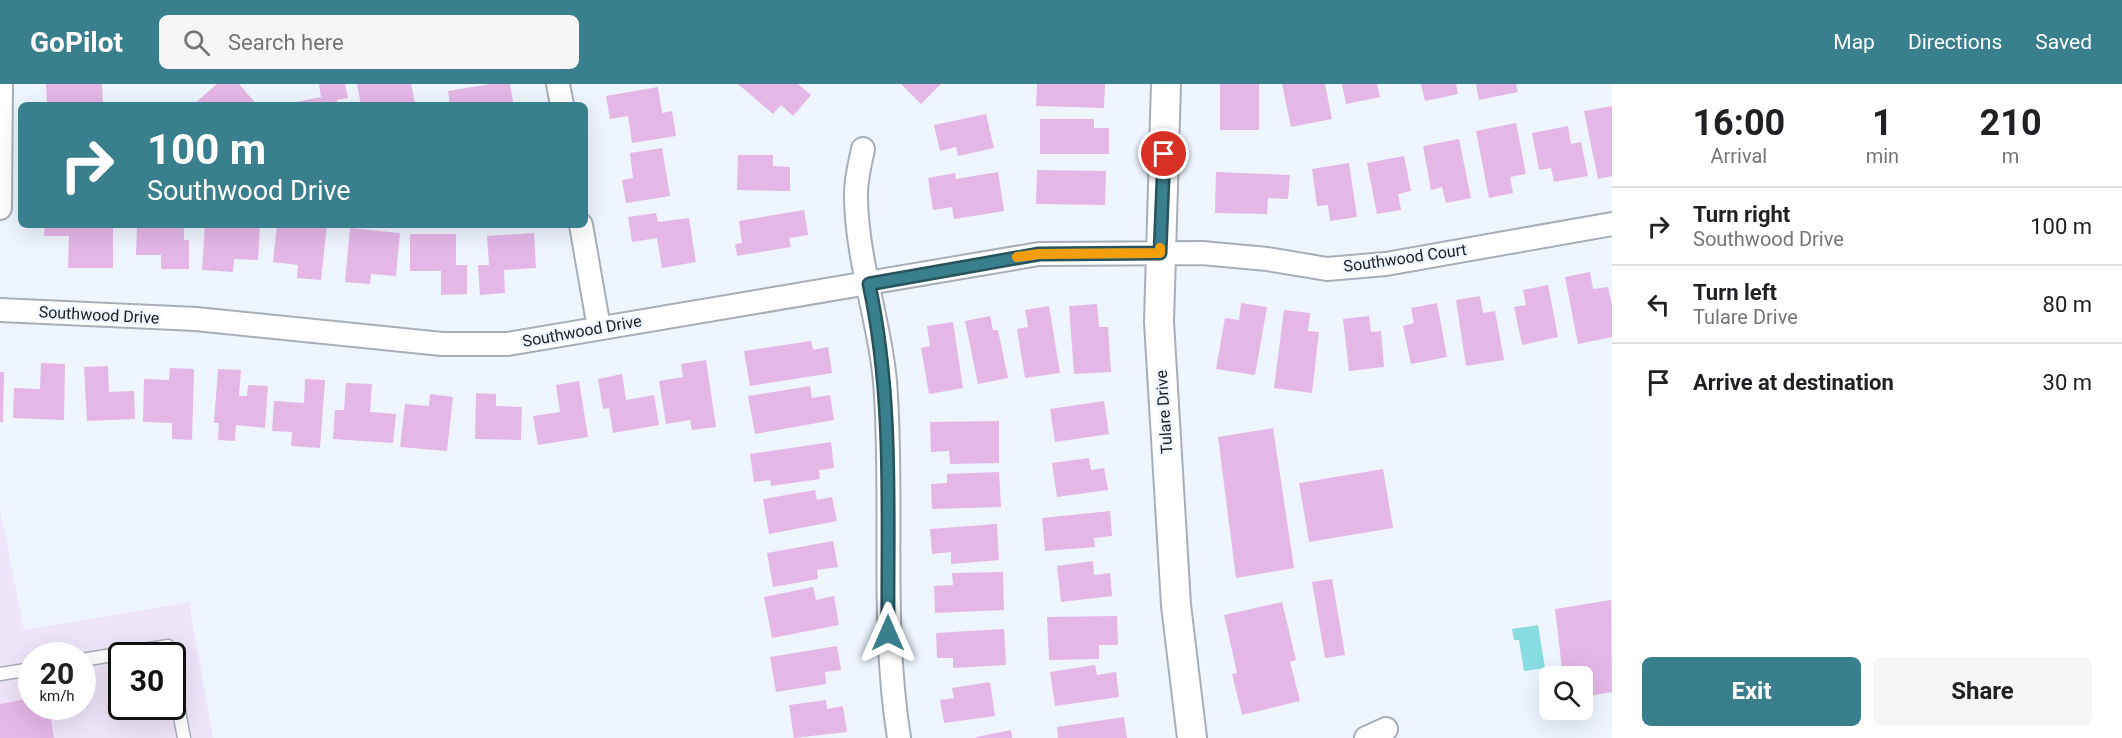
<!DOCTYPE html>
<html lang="en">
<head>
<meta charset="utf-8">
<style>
  :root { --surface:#fff; --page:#f6f6f6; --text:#202124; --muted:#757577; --line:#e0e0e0; --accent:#3a7f8d }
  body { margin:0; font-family:Roboto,sans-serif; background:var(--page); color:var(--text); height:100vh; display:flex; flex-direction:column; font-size:22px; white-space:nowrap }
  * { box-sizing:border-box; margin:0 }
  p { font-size:20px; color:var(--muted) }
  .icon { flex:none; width:33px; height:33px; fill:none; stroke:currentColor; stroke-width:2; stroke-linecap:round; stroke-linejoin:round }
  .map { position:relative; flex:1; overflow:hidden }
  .sheet { display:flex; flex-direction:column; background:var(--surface); width:510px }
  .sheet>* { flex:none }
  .guide { position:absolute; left:18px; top:18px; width:570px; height:126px; border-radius:9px; box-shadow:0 6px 24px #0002; background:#3a7f8d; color:#fff; overflow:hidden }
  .buttons { position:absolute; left:1539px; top:582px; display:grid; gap:12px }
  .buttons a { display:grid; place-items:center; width:54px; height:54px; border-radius:9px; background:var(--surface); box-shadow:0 6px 24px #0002; font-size:30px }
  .speed { position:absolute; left:18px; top:558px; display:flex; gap:12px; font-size:30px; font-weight:700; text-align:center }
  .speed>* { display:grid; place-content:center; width:78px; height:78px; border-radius:50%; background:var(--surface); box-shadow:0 6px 24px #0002; line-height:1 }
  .speed small { font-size:15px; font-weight:400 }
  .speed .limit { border:3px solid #111; border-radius:9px; background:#fff; color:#111 }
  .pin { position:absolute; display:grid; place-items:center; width:51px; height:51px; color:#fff; margin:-26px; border:3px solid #fff; border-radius:50%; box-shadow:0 2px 6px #0007 }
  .me { position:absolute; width:66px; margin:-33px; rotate:0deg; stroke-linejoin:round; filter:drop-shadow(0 0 4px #0008) }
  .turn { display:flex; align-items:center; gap:21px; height:126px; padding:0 30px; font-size:27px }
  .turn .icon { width:78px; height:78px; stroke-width:2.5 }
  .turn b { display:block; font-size:42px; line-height:51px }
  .eta { display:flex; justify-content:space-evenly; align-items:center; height:102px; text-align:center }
  .eta b { font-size:36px; font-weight:700; line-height:42px }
  .primary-button { display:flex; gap:12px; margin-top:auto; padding:12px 30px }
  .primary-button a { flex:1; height:69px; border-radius:9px; background:var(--accent); color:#fff; font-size:24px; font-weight:700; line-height:69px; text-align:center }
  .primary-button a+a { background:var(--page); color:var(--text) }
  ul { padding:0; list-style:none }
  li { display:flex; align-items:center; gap:18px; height:78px; padding:0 30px; border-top:2px solid var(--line) }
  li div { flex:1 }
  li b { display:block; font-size:22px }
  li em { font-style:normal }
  header { display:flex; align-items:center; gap:36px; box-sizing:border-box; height:84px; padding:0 30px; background:var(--accent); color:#fff }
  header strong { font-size:28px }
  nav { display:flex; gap:33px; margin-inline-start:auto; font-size:21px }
  .search { width:420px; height:54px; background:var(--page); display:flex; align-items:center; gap:15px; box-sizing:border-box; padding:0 21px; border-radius:9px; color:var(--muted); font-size:22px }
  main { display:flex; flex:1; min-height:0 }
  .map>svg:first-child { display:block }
  .commercial { fill:#efe5fa; fill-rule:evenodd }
  .water { fill:#89dde2 }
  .building { fill:#e5b7e7 }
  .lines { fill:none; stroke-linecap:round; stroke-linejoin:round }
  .service-casing { stroke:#a8aeb8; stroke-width:15 }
  .minor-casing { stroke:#a8aeb8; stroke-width:26 }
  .tertiary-casing { stroke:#a8aeb8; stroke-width:32 }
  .service { stroke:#fff; stroke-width:12 }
  .minor { stroke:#fff; stroke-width:22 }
  .tertiary { stroke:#fff; stroke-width:28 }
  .route-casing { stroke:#26535c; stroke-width:15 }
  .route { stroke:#3a7f8d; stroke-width:10 }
  .slow { stroke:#f59e0b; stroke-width:10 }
  .labels { text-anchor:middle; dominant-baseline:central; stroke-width:4.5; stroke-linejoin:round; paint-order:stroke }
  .street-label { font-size:16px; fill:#1c1f22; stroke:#eef5ff }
</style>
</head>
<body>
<header>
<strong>GoPilot</strong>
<div class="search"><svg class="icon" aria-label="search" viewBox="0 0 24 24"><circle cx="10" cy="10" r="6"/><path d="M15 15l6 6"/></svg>Search here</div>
<nav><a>Map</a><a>Directions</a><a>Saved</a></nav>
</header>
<main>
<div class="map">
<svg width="1612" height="654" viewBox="0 0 1612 654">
  <rect width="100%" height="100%" fill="#eef5ff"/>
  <path class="commercial" d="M0,424L24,546L189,518L213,654H0ZM32,572H82V622H32ZM122,572H172V622H122Z"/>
  <path class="water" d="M1538,541L1545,584L1524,587L1519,556H1514L1512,545Z"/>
  <path class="building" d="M46,0H102L103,21H47Z
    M217,0H239L257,21H193Z
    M319,0H345L348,14L337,16L338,21H291V19L321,13Z
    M357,0H411L415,19L361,21Z
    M491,0H510L513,18L450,21L448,7Z
    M738,0H798L811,11L793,32L781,21L773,30Z
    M901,0H941L921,20Z
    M1037,0H1105L1104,24L1036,22Z
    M1220,0H1259V46H1220Z
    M1282,0H1325L1332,35L1291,43Z
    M1342,0H1377L1380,13L1346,20Z
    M1421,0H1456L1458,10L1425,17Z
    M1476,0H1516L1518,8L1479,16Z
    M658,3L662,29L672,27L676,52L632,59L628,32L610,35L606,12Z
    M1612,22V92L1598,95L1584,27Z
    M986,30L994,64L958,72L956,63L940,67L934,41Z
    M1040,35H1094V44H1109V70H1040Z
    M1516,39L1526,90L1510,93L1513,109L1489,114L1476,47Z
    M1568,42L1571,60L1581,58L1588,92L1554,98L1551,84L1539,86L1532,49Z
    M1459,55L1471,114L1446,119L1442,103L1431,106L1423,62Z
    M662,64L670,112L626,119L622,96L633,94L630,69Z
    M738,71H773V82L790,83V107L737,106Z
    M1404,72L1411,107L1398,110L1401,126L1377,130L1367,79Z
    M1349,79L1357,133L1330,137L1328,121L1317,122L1312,85Z
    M1037,86L1106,87L1105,121L1036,120Z
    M998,88L1004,127L954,135L952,123L933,126L928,94L955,89L956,95Z
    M1216,88L1290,91L1288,115L1268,114L1267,130L1215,129Z
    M804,126L808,151L789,154L791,163L737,172L735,160L742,159L739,137Z
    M656,129L658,138L689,134L696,178L662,184L657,154L632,158L628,133Z
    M45,141H113V184H68L69,152H44Z
    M137,141H184V156H189V185H161V171H136Z
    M205,141H260L258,176L234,175L233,188L202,186Z
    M277,141H327L321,196L297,194L298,181L273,178Z
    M350,144L400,149L396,192L371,190L370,200L345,198Z
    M534,149L536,184L504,186L505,209L480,211L478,181H489L487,152Z
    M410,150H456V181H467V210L441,211V187H410Z
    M1590,188L1593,205L1608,203L1612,221V253L1578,260L1565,193Z
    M1548,201L1558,253L1522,261L1514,223L1526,221L1523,206Z
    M1480,212L1483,229L1495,227L1504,276L1466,282L1456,216Z
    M1241,219L1267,223L1255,291L1216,285L1225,234L1239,236Z
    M1437,219L1447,273L1411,280L1403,242L1414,239L1411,224Z
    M1097,220L1099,243H1108L1111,288L1074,290L1069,222Z
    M1049,222L1060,289L1025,294L1017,245L1028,243L1025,226Z
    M1284,226L1310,229L1308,247L1319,248L1312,309L1274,304Z
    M990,232L993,246H998L1008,294L978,300L965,237Z
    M1369,232L1371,248L1381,247L1384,283L1349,287L1343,235Z
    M953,238L963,304L929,310L921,264L930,262L927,242Z
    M811,257L813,266L828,263L832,289L750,302L744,267Z
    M706,276L716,343L692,346L690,336L666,340L659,297L683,293L681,280Z
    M41,279L65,280L64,336L13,334L14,304L40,305Z
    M108,282L109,308L134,307L135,335L87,337L84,283Z
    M170,284L194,285L192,356L172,355V339L143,338L144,295L169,296Z
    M218,285L241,286L239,312H247L248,301L268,302L265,344L236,341L235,357L218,356L219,339H214Z
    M0,288H4L3,338H0Z
    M622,290L626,316L654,311L659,341L613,349L609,324L603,325L598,295Z
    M305,295L325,296L320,364L291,362L292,348L272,347L274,317L304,319Z
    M579,297L588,353L538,361L533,332L560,328L556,301Z
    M346,299L372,300L370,328L396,330L393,359L333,355L335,326H344Z
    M810,302L812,314L830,311L834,336L755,350L748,312Z
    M476,309L496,310V322L522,323L521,356L475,355Z
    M430,310L453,313L447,367L400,363L405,320L429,322Z
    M1104,317L1109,350L1055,358L1050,325Z
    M999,337V379L950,380L949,367L931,368L930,338Z
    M1273,344L1294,484L1236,494L1218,353Z
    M831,358L834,384L819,386L820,395L771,402L770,396L754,398L750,370Z
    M1089,374L1091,386L1104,384L1108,406L1057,413L1052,379Z
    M1383,385L1393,444L1309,458L1299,399Z
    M999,388L1001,423L932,425L931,400L947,399V390Z
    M815,406L817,416L832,413L837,437L769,450L763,415Z
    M1110,427L1112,452L1094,454L1095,463L1045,467L1042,434Z
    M997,440L999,476L951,480V468L932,470L930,445Z
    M833,457L838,483L817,486L818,495L773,503L767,469Z
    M1093,477L1094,491L1110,489L1112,512L1061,518L1057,482Z
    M1003,488L1004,526L935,529L934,502L953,501L952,489Z
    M1332,495L1345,571L1325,574L1312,498Z
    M813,503L816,516L834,512L839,541L772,554L764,513Z
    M1611,516L1612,608L1582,613V592H1564L1562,585L1555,525Z
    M1282,518L1296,576L1290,578L1300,617L1242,631L1232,590L1237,589L1224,531Z
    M1117,532L1118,561H1099V575L1049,576L1047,533Z
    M1004,545L1006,581L953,584V574H937L936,549Z
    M837,562L841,586L825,588L826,600L776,608L770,573Z
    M1095,581L1097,591L1116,588L1119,613L1055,622L1050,588Z
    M990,598L995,632L944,639L940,616L954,614L952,604Z
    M32,614V622H49L54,654H0V620Z
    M826,616L827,625L843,622L847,648L794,654L789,621Z
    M1124,633L1127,654H1058L1057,643Z
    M1011,646L1012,654H976V653Z"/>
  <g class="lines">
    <defs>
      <path id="service" d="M82,576L168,562L169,572
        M172,589L184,654
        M0,590L32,585"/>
      <path id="minor" d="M558,0L562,21
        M863,65C860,80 855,98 856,114C857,181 883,246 886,312C893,426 881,541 899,654
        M0,124L1,0
        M581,141L599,244
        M0,226L196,235L442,260H508L1039,170L1202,169L1267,175L1327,185L1386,180L1612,140
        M1366,654L1386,645"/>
      <path id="tertiary" d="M1166,0L1159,238L1176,521L1192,654"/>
    </defs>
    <use href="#service" class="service-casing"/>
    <use href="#minor" class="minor-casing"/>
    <use href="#tertiary" class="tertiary-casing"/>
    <use href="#service" class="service"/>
    <use href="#minor" class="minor"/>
    <use href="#tertiary" class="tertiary"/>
  </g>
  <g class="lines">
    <defs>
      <path id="route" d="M888,549C887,432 894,315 869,200L1039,170L1160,169L1164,70"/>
    </defs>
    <use href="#route" class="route-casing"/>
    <use href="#route" class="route"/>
    <path class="slow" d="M1017,173L1039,170L1160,169V164"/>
  </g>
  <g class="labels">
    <g class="street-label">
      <text transform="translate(1405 174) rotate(-8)">Southwood Court</text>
      <text transform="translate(99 231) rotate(3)">Southwood Drive</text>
      <text transform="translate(582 247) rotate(-10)">Southwood Drive</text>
      <text transform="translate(1164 328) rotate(-94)">Tulare Drive</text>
    </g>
  </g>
</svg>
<div class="buttons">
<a><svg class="icon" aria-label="search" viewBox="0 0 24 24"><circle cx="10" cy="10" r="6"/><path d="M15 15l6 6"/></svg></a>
</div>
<div class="speed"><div>20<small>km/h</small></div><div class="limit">30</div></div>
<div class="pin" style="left:1164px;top:70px;background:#d93025"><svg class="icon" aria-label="arrive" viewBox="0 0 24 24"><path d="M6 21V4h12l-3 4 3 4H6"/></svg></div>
<svg class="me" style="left:888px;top:549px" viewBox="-20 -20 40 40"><path d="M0-17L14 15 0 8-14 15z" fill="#3a7f8d" stroke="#fff" stroke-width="4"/></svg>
<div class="guide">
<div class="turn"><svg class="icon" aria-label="right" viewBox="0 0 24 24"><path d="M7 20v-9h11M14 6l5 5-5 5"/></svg><div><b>100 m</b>Southwood Drive</div></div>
</div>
</div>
<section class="sheet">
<div class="eta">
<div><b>16:00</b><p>Arrival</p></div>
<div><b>1</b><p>min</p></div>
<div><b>210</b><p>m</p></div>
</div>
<ul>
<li><svg class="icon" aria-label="right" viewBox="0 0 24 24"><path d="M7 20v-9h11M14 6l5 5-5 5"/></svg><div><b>Turn right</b><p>Southwood Drive</p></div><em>100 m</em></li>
<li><svg class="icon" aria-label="left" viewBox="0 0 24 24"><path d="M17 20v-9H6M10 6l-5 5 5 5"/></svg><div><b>Turn left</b><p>Tulare Drive</p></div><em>80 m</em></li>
<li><svg class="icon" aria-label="arrive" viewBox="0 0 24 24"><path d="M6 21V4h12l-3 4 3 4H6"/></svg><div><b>Arrive at destination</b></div><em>30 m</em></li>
</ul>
<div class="primary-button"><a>Exit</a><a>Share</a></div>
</section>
</main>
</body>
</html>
